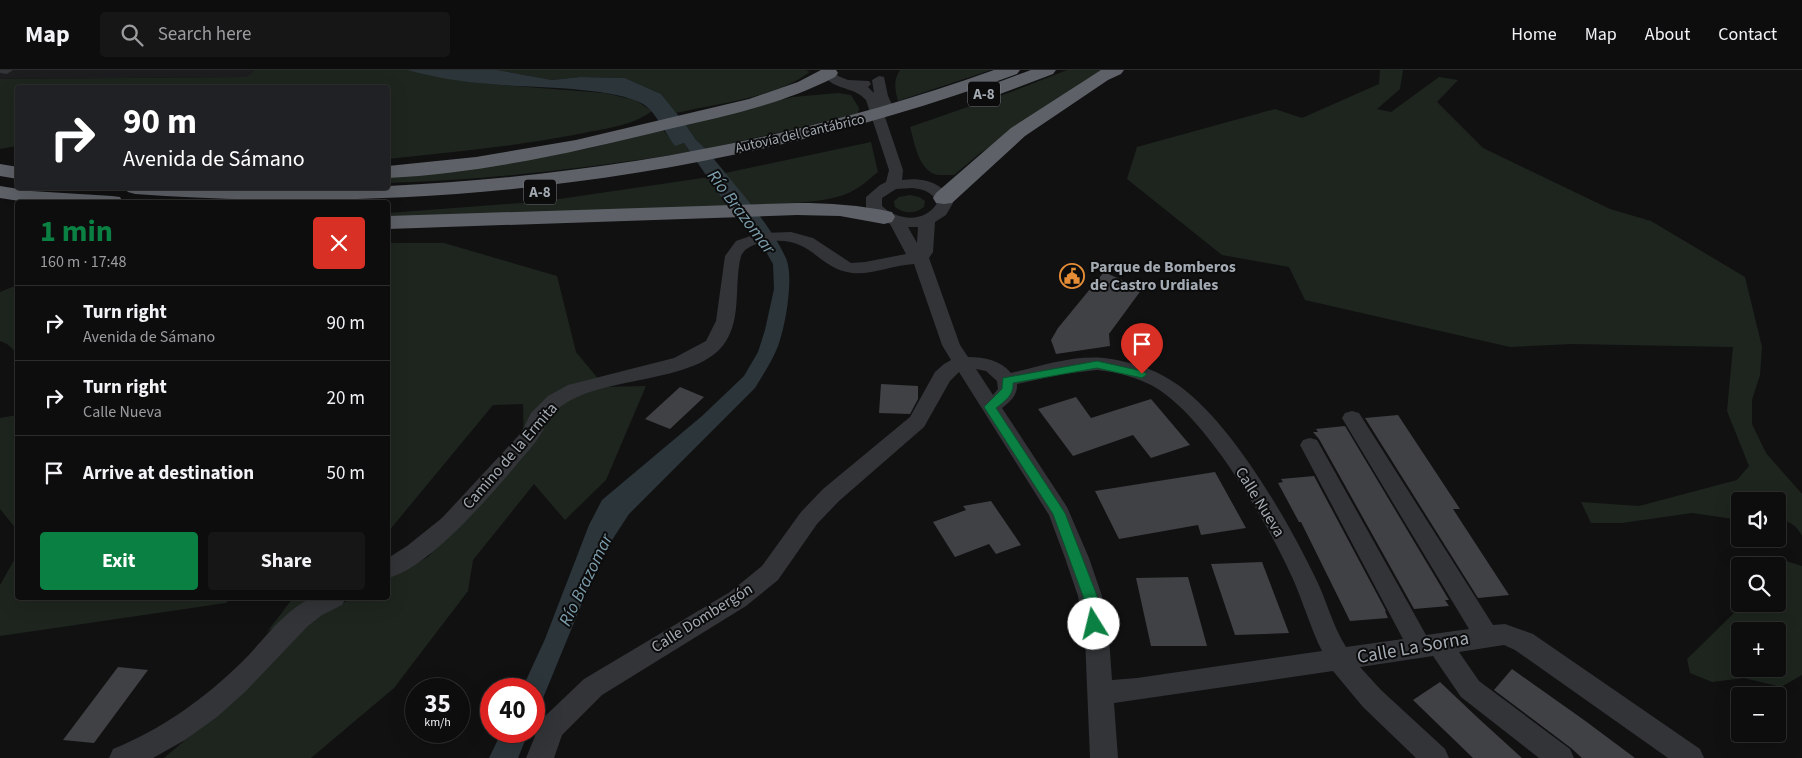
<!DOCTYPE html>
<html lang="en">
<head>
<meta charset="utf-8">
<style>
  :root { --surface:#0d0d0e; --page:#161617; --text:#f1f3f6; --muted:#9a9c9e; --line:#2d2d2e; --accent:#0b8043 }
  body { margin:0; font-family:"Source Sans 3",sans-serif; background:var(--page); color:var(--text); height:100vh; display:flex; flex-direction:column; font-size:19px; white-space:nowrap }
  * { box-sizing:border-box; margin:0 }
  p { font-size:16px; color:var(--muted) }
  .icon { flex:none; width:28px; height:28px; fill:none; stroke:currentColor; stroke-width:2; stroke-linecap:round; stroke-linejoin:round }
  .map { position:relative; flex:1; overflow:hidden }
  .drawer { position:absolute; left:15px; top:130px; width:375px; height:400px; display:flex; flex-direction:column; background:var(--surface); border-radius:5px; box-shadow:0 5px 20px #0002,0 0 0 1px var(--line) }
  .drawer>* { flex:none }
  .hud { position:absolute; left:15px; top:15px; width:375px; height:105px; border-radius:5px; box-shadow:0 5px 20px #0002,0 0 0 1px var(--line); background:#202124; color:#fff; overflow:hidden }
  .buttons { position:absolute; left:1731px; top:422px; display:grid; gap:10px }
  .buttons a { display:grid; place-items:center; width:55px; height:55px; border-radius:5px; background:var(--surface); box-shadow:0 5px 20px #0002,0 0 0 1px var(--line); font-size:25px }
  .speed { position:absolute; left:405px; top:608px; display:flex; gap:10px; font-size:25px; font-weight:700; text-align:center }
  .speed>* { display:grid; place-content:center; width:65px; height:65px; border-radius:50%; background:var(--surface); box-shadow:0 5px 20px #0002,0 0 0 1px var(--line); line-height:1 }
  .speed small { font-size:12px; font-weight:400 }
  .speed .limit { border:8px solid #d22; background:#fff; color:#111 }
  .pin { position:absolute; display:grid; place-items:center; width:42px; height:42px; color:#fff; margin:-51px -21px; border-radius:50% 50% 50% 0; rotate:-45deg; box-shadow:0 0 5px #0007 }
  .pin .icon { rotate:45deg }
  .me { position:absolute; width:55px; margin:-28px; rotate:351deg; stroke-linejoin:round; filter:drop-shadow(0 0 4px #0008) }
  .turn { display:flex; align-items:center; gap:18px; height:105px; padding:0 25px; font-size:22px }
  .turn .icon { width:65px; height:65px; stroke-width:2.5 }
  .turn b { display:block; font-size:35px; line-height:42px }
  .round { display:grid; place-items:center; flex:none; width:52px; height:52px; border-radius:5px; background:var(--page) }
  .headline { display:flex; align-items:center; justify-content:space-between; height:85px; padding:0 25px }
  h1 { font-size:30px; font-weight:700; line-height:38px; color:var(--accent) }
  .primary-button { display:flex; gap:10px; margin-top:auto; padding:10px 25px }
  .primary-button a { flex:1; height:58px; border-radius:5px; background:var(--accent); color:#fff; font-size:20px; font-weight:700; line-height:58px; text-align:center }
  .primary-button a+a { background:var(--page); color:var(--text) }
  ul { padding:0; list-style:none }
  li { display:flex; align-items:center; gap:15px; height:75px; padding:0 25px; border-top:1px solid var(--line) }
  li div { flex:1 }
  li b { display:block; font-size:19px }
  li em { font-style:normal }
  header { display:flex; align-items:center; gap:30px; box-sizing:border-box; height:70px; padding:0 25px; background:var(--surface); border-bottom:1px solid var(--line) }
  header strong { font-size:24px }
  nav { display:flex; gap:28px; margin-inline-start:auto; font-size:18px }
  .search { width:350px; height:45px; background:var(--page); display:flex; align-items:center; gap:12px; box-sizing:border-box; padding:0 18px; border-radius:5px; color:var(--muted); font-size:19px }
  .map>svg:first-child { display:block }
  .built { fill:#1d1d1f }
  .green { fill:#1e251e; fill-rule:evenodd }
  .water { fill:#2b353a }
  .building { fill:#404145 }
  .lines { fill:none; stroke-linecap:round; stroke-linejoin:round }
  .minor { fill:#323437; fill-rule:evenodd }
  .highway { fill:#5e6268; fill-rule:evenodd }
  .route { fill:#0b8043; stroke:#07532c }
  .labels { text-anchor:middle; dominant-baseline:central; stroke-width:4; stroke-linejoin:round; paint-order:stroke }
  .far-street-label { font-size:14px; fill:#a3aab2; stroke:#0c0c0d }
  .shield { fill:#0c0c0d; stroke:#767b80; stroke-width:1 }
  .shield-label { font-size:15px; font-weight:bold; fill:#a3aab2 }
  .poi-label { font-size:16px; font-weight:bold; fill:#a3aab2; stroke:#0c0c0d; text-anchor:start }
  .street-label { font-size:16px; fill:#a3aab2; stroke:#0c0c0d }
  .water-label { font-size:18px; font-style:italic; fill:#7c9dac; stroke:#0c0c0d }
  .near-street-label { font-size:19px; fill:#a3aab2; stroke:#0c0c0d }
</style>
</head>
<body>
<header>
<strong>Map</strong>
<div class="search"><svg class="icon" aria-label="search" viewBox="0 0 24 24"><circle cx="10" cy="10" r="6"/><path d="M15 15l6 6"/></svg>Search here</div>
<nav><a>Home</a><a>Map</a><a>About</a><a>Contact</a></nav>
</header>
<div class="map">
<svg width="1802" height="688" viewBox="0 0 1802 688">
  <rect width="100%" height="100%" fill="#111112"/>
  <path class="built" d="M0,0H255L246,7L0,9Z"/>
  <path class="green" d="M255,0H407L488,14L604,23L635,30L652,41C632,56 607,58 584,63C519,76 453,82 388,89V18H18L17,76L0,79V9L246,7Z
    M497,0H806L810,2C774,28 719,33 676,43L661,24L625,8L580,7L552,10Z
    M900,0H991L898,31C895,20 893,10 900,0Z
    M1067,0H1105L1087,9L979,84L954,105C949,105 943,105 938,105C918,101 915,73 910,57L1011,22Z
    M1380,0H1403L1400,19L1377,39L1391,42L1439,7L1458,10L1437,32L1483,78L1610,139L1651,151L1745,207L1762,277L1760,305L1752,330V354L1766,383L1802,424V466C1797,456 1789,450 1778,450V431H1740V450L1692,443L1622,453H1591L1581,432L1639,436L1737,410L1749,396L1727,341L1733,277L1572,274L1510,277L1305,230L1289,197L1222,185L1127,109L1137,77L1275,39L1302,48L1379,14Z
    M838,23L851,25L859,38L858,43L834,50L706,79L696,70L686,55L793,27Z
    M663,60L675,75L684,73L690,82C590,98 489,110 388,113V106L505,93L587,79Z
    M871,72L878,102C868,110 859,119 846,124C822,134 777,133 750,135L725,103Z
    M709,107L728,137L388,150V143L546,131Z
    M910,125L919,127L925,131L924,137C915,144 904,144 895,137L894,131L899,127Z
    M388,173H444L557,206L576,282L605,317L646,316L606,410L565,450L534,414L473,490L468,521L394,618L311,688H164L228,634L318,546L352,528H388V508L428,487L524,382L523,334L493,335L388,462Z
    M17,215H18L17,283L7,274L0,271V222Z
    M17,345H18L17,460L0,439V348Z
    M17,485L18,528H231L226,533L0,566V515Z
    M1770,486L1802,496V605L1781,617L1744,608L1712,612L1690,603L1687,589L1736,541L1748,534H1778V516L1781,513L1778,504V496H1774ZM1740,561H1778V599H1740Z
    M293,528H318L267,562Z"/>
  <path class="water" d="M407,0H497L552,10L580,7L625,8L661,24L686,55L696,70L706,79C729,109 774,157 787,191C793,209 786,252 780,270C775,287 764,303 755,318L629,444L601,487L534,650V619H522L545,569L589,455L602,430L702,346L744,306L758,282L765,260L774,219L773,194L765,180L728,137L684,73L675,76C665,63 656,42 643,34C611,16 528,18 489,14C462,12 433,7 407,0Z
    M502,661H529L518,688H489Z"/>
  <path class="building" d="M1104,202L1142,219L1109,264L1110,276L1056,284L1051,270L1058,258Z
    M881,314L918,316V329L910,344L879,343Z
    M680,317L704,327L670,359L645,349Z
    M1076,327L1091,348L1151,329L1190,375L1151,388L1133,365L1073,386L1038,339Z
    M1398,345L1460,439H1453L1509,525L1478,528L1365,348Z
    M1345,356L1449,530H1445L1449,536L1414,539L1319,369L1313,362H1318L1316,359Z
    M1215,402L1246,458L1201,465L1198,455L1119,469L1095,421Z
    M1314,406L1386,541H1385L1388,548L1350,551L1301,452H1299L1278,413L1283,412L1281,409Z
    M991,431L1021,475L996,484L989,474L955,487L933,452L966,440L963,436Z
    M1262,492L1289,563L1235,565L1211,494Z
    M1188,507L1207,576H1151L1136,508Z
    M118,597L148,600L94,673L63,670Z
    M1512,599L1584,650L1635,688H1582L1571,678L1494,620Z
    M1440,612L1478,648L1522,688H1473L1413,630Z"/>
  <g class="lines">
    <path class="minor" d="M0,0H13L7,4L0,3Z
      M823,0H835L838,6L848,10L869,11L871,14L868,17L874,23L872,10L879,6L884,7L888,26L895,41L893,44H884L903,100L902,110C922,107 944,112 953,133L946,145L935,152L933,182L929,188L960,275L968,287C985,287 1000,290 1011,303C1041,296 1073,285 1104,288C1127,291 1153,298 1172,311C1227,345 1286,447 1314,505C1326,528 1332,555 1346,577L1403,569L1300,375L1303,370L1310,368L1317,370L1426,565L1469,559L1342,348L1345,343L1352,341L1359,343L1493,555L1505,554L1533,564L1700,679L1704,688H1668L1515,580L1504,575L1459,582L1479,611L1570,679L1574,688H1539L1461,627L1433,586L1360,597L1381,620L1445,679L1449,688H1416L1363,637L1333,601L1114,633L1118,688H1090L1085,568L1078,526L1065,488L1049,445L959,302L950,311L924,357L839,431L817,454L778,510L746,536L602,625L562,665L554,688H526L542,649L584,609L730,522L762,496L801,442L823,419L910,347L935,302L944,294L951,290L942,275L914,194C894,195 872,205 852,203C815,198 813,164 764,172C755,174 745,177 741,186C733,216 744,255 719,280C685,313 603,307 563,335C547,346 545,361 534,374C503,411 433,497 388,508V488L407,476L442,448L521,363L531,343L548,326L568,315L674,288L706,271L716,251L725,186L736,171L759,163L791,162L813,168L851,193L865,192L906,184L890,154L875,147L866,137V127L880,115L886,112L889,100L866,30C855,18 841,20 829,11ZM912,118C923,119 933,122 937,133C926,153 897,151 882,136V128L896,119ZM908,157H918L917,173ZM976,299L986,301L997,311L998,319L993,325ZM1097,300C1118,302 1140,308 1158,319C1209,352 1267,452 1292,507C1303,531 1310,557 1322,581L1137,608L1112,610L1109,568L1102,526L1089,488L1067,437L1002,338C1010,332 1018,325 1017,314L1063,304Z
      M311,528H346L342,535L322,545L308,556L246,621L217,647L185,670L153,688H109L113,679C162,659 204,629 242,592C264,570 282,542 311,528Z"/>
    <path class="highway" d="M821,0H836L838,3L835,7C783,34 726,46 669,59C576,82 483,103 388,108V96L476,87L576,70L749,29L798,12Z
      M994,0H1020L1017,4C736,107 433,146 135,124L128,122L124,118H388V116C594,106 800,70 994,0Z
      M1031,0H1056L1053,4L1000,24L994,25L988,24L985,20L988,16Z
      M1101,0H1124L1121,4L1108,10L1025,66L952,133L944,134L936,133L933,128L936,123L1011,58Z
      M0,94L18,97V109L0,106Z
      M0,116L31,121L112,126L120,127L123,132H26L0,128Z
      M797,133C829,133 860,135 892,142L895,147L892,152L884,154L840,146L797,145L388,159V146Z"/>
  </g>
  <path class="route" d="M1097,291L1142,301L1147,304L1142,308L1097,298L1013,313C1014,325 1005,331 996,338L1065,443L1097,526L1101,554L1099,558L1094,560L1089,558L1087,554L1083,526L1053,444L984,337L1002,319L1003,308Z"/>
  <defs>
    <symbol id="civic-ring" viewBox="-11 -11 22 22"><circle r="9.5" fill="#0c0c0d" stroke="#e58d36" stroke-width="1.5"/><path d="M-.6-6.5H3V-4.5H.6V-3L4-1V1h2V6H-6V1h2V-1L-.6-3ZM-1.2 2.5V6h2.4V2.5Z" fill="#e58d36"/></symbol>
  </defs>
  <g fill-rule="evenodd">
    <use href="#civic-ring" x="1058" y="192" width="28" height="28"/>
  </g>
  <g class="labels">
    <g class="far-street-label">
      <text transform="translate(800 64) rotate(-13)">Autovía del Cantábrico</text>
    </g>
    <g class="shield">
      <rect x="968" y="11.5" width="32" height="25" rx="4"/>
      <rect x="524" y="109.5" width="32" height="25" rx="4"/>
    </g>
    <g class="shield-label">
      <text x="984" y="24">A-8</text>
      <text x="540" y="122">A-8</text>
    </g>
    <g class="poi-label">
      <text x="1090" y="197">Parque de Bomberos<tspan x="1090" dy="18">de Castro Urdiales</tspan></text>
    </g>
    <g class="street-label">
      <text transform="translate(510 386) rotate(-49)">Camino de la Ermita</text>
      <text transform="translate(1260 432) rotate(58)">Calle Nueva</text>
      <text transform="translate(702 548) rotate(-32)">Calle Dombergón</text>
    </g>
    <g class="water-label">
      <text transform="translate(741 142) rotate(53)">Río Brazomar</text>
      <text transform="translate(586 510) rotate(-64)">Río Brazomar</text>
    </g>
    <g class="near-street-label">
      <text transform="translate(1413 578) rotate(-10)">Calle La Sorna</text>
    </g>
  </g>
</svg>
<div class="buttons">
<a><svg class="icon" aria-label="sound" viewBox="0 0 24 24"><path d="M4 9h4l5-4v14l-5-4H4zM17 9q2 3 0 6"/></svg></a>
<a><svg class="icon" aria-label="search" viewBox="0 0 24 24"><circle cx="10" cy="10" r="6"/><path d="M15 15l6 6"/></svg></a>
<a>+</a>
<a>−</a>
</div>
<div class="speed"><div>35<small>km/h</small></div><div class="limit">40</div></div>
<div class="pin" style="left:1142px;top:304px;background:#d93025"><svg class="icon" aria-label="arrive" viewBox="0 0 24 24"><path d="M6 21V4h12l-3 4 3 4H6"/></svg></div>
<svg class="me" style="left:1094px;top:554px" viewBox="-20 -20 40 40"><circle r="19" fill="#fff"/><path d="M0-13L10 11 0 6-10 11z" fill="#0b8043"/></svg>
<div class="hud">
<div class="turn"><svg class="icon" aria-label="right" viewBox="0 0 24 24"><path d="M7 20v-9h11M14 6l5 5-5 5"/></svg><div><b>90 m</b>Avenida de Sámano</div></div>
</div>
<section class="drawer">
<div class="headline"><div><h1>1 min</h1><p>160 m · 17:48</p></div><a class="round" style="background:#d93025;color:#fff"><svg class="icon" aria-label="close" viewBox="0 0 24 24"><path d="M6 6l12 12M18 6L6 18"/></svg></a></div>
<ul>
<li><svg class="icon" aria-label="right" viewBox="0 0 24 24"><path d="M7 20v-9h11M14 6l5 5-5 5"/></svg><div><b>Turn right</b><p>Avenida de Sámano</p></div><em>90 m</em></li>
<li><svg class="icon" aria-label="right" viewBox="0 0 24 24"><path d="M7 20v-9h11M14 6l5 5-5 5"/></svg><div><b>Turn right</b><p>Calle Nueva</p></div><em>20 m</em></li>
<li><svg class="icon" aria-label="arrive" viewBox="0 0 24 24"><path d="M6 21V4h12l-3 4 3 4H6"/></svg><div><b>Arrive at destination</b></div><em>50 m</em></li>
</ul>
<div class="primary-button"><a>Exit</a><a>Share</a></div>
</section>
</div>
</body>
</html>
